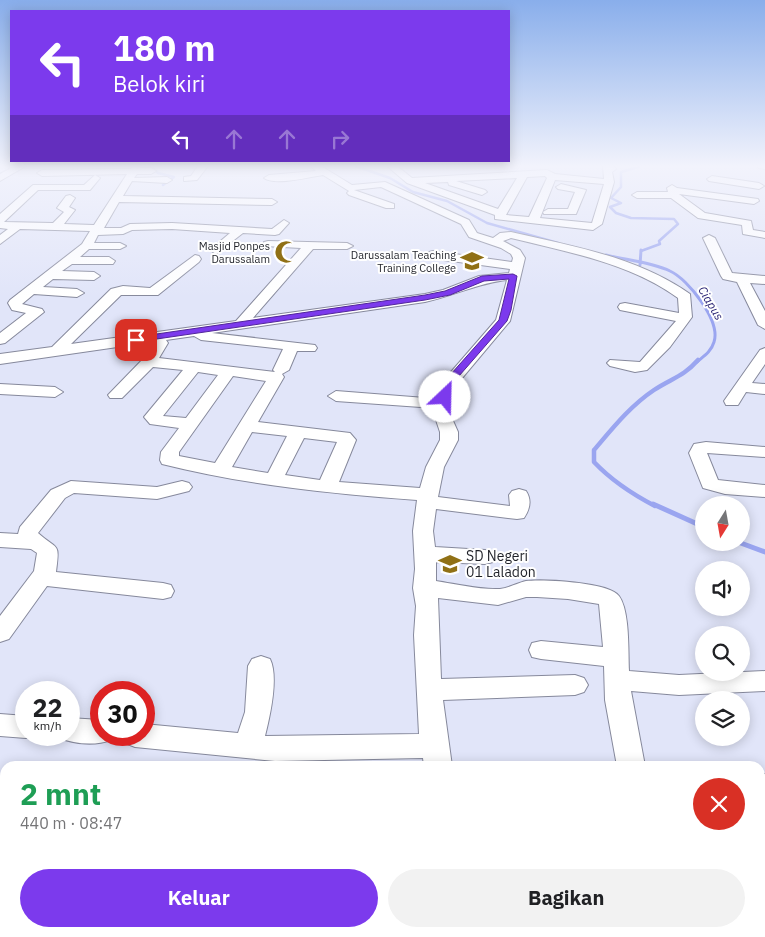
<!DOCTYPE html>
<html lang="id">
<head>
<meta charset="utf-8">
<style>
  :root { --surface:#fff; --page:#f2f2f2; --text:#202124; --muted:#757577; --accent:#7c3aed }
  body { margin:0; font-family:"IBM Plex Sans",sans-serif; background:var(--page); color:var(--text); height:100vh; display:flex; flex-direction:column; font-size:19px; white-space:nowrap }
  * { box-sizing:border-box; margin:0 }
  p { font-size:16px; color:var(--muted) }
  .icon { flex:none; width:28px; height:28px; fill:none; stroke:currentColor; stroke-width:2; stroke-linecap:round; stroke-linejoin:round }
  .map { position:relative; flex:1; overflow:hidden }
  .side { position:absolute; left:0px; top:761px; width:765px; height:176px; display:flex; flex-direction:column; background:var(--surface); border-radius:15px 15px 0 0; box-shadow:0 2px 12px #0003 }
  .side>* { flex:none }
  .top-card { position:absolute; left:10px; top:10px; width:500px; height:152px; border-radius:0px; box-shadow:0 2px 12px #0003; background:#7c3aed; color:#fff; overflow:hidden }
  .needle { width:32px; rotate:191deg }
  .tools { position:absolute; left:695px; top:496px; display:grid; gap:10px }
  .tools a { display:grid; place-items:center; width:55px; height:55px; border-radius:50%; background:var(--surface); box-shadow:0 2px 12px #0003; font-size:25px }
  .speed { position:absolute; left:15px; top:681px; display:flex; gap:10px; font-size:25px; font-weight:700; text-align:center }
  .speed>* { display:grid; place-content:center; width:65px; height:65px; border-radius:50%; background:var(--surface); box-shadow:0 2px 12px #0003; line-height:1 }
  .speed small { font-size:12px; font-weight:400 }
  .speed .limit { border:8px solid #d22; background:#fff; color:#111 }
  .pin { position:absolute; display:grid; place-items:center; width:42px; height:42px; color:#fff; margin:-21px; border-radius:10px; box-shadow:0 2px 8px #0006 }
  .me { position:absolute; width:55px; margin:-28px; rotate:24deg; stroke-linejoin:round; filter:drop-shadow(0 0 4px #0008) }
  .turn { display:flex; align-items:center; gap:18px; height:105px; padding:0 20px; font-size:22px }
  .turn .icon { width:65px; height:65px; stroke-width:2.5 }
  .turn b { display:block; font-size:35px; line-height:42px }
  .lanes { display:flex; align-items:center; height:48px; padding:0 20px; background:#0003; justify-content:center; gap:25px; direction:ltr }
  .lanes .off { opacity:.35 }
  .round { display:grid; place-items:center; flex:none; width:52px; height:52px; border-radius:26px; background:var(--page) }
  .summary { display:flex; align-items:center; justify-content:space-between; height:85px; padding:0 20px }
  h1 { font-size:30px; font-weight:800; line-height:38px; color:#1e9e55 }
  .button { display:flex; gap:10px; margin-top:auto; padding:10px 20px }
  .button a { flex:1; height:58px; border-radius:30px; background:var(--accent); color:#fff; font-size:20px; font-weight:800; line-height:58px; text-align:center }
  .button a+a { background:var(--page); color:var(--text) }
  .map>svg:first-child { display:block }
  .lines { fill:none; stroke-linecap:round; stroke-linejoin:round }
  .stream-far4 { stroke:#9aa5f0; stroke-width:2.5 }
  .stream-far3 { stroke:#9aa5f0; stroke-width:3 }
  .stream-far2 { stroke:#9aa5f0; stroke-width:4.5 }
  .stream-far1 { stroke:#9aa5f0; stroke-width:5 }
  .stream { stroke:#9aa5f0; stroke-width:7 }
  .minor-casing { stroke:#86899c; stroke-width:2 }
  .minor { fill:#fff; fill-rule:evenodd }
  .route { fill:#7c3aed; stroke:#51269a }
  .labels { text-anchor:middle; dominant-baseline:central; stroke-width:4; stroke-linejoin:round; paint-order:stroke }
  .far-poi-label { font-size:11px; fill:#1f2128; stroke:#fff; text-anchor:end }
  .far-water-label { font-size:12px; font-style:italic; fill:#201a6e; stroke:#fff }
  .poi-label { font-size:14px; fill:#1f2128; stroke:#fff; text-anchor:start }
</style>
</head>
<body>
<div class="map">
<svg width="765" height="937" viewBox="0 0 765 937">
  <rect width="100%" height="100%" fill="#e1e5f9"/>
  <g class="lines">
    <path class="stream-far4" d="M151,166L158,173L174,177L163,185
      M355,166L390,178L413,192L447,201L487,223L558,243
      M641,251L660,244L659,241L678,224L674,219L631,218L616,213L610,207L621,203L611,198L621,187V172L641,166"/>
    <path class="stream-far3" d="M606,255C626,260 651,262 670,271C688,279 721,321 714,342C711,352 704,356 697,362
      M640,265L641,250"/>
    <path class="stream-far2" d="M655,506C632,494 612,481 594,462V450C612,429 630,406 654,390C672,378 683,377 698,360"/>
    <path class="stream-far1" d="M653,504L704,527
      M738,542L765,552"/>
    <path class="stream" d="M760,910L765,907
      M724,937L727,932"/>
    <defs>
      <path id="minor" d="M15,166H26L0,181V174Z
        M133,166H141L140,168H151L156,171L151,174H137L134,178L167,177L172,180L167,183L132,181L123,196L272,199L277,202L272,205L119,202L104,228H121L130,224L172,223L272,229L284,220L289,223L279,234L275,235L243,233L216,254L210,250L230,233L172,229L132,230L123,234L98,235L94,243H120L126,246L120,249H89L80,257H109L115,261L113,264H72L62,271L94,272L100,276L94,280L53,279L43,287L77,289L84,293L77,297L34,294L22,304L42,309L44,312L5,343L0,344V333L26,313L12,310L8,303L10,300L82,244L90,231L20,229L0,244V235L8,229L0,228V214L33,185H84L95,175L100,178L90,190H38L4,222L53,223L64,212L57,208L66,196L70,195L75,198L69,207L75,210L64,224L94,225L127,174L42,176L37,173L42,170L131,169Z
        M198,166H208L197,180L184,181V177L191,176Z
        M311,166H321L352,185L385,182L469,220L477,233L493,238L500,233L511,232C572,246 638,257 690,294L692,317L670,347L647,370L635,372L610,366L607,363L610,360L640,362L676,321L620,310L618,307L620,304L625,303L679,313L678,298C630,263 568,252 511,238L503,241L520,250L525,258L510,321L458,383L450,414L458,432V440L444,467L438,497L510,506L509,495L512,491L519,489L526,491C532,500 530,509 524,518L517,519L436,509L433,531L435,547L485,550L493,552L496,557L493,562L485,564L436,562V581C456,584 480,590 500,589C509,588 517,583 526,581C542,579 609,582 619,596C630,611 628,652 629,671L679,675L765,671V691L679,695L631,691L645,766H617L605,700L604,666L541,659L532,657L529,650L532,643L541,641L603,647L599,604L568,599L537,597H526L498,605L438,598L441,679L575,675L584,678L588,685L584,692L575,695L443,700L452,766H424L423,758L275,761L135,747L125,743L121,735H144V724L238,733L245,712L248,666L252,659L261,656L270,659C279,677 270,716 265,736L419,734L414,635L416,606L413,588L415,569L413,531L417,500C332,494 246,485 162,464L160,460L161,452L179,428L150,424L144,417L183,370L153,367L122,398H110L108,395L142,360L153,343L152,342L0,364V354L52,347L111,289L123,286L150,288L195,255L199,256L201,259L199,262L158,295H121L71,344L236,321L301,248L264,246V242L268,241L347,243L353,246L347,249H313L253,318L425,294L443,290L479,276L509,273L510,269L429,258V252L433,251L512,262L513,258L511,254L501,248L469,237L461,224L381,187L354,190L394,204V208H386L349,195L347,193L349,191L323,175C310,177 274,186 264,178L269,175L316,171ZM507,280L496,320L444,380L438,399L336,391L328,396L336,401L435,408L434,414L440,432V440L426,467L420,488L339,482L356,440L350,433L258,422L284,377L282,374L289,370L297,351H315L317,348L315,345L212,333L425,302C453,296 478,283 507,280ZM194,336L201,340L283,349L273,370L275,372L159,358L168,343L166,340ZM198,372L218,375L186,418L163,416ZM233,376L266,381L215,463L179,456V452ZM252,432L287,436L268,473L232,467ZM304,438L337,442L320,480L285,475Z
        M387,166H397L412,178L547,170L555,174L604,179L603,166H613L616,169L612,172L614,182L602,224L593,230L495,219V215L407,183ZM545,176L547,178L529,217L506,215L527,177ZM517,178L498,209L425,183L448,182L449,185L482,195L487,192L485,190L456,181ZM555,180L604,184L592,223L540,218Z
        M757,166H765V169L759,168Z
        M712,176L759,183L764,186L759,189L709,181L707,179Z
        M561,184L586,190L576,214H544L543,212L548,209H568L575,192L558,189L556,187Z
        M672,185L677,188L758,199L759,201L754,204L679,194L705,213L751,221L753,230L765,232V238L743,234L742,225L698,218L671,198H637L632,195L637,192H668L667,188Z
        M709,235L715,238L732,273L765,276V284L750,283L765,311V329L758,325L737,282L723,279L721,276L703,238Z
        M765,348V364L752,383L765,384V394L746,392L738,405H726L724,401L760,350Z
        M0,384L55,387L63,392L55,397L0,394Z
        M706,442L765,447V457L707,453L718,480L765,485V497L725,494L703,488L689,453L694,444Z
        M71,481L157,487L182,481L189,483L192,487L189,491L157,499L74,493L65,498L38,533C58,551 60,541 56,572L163,583L171,585L174,591L171,597L163,599L47,586L9,639L0,642V616L34,571L37,553L31,549L0,547V533L18,534L20,527L51,490Z
        M0,714L26,716V735H36L26,738L0,736Z
        M69,718L101,720V735H113L111,740C95,746 75,744 59,738L58,735H69Z
        M760,774H765V800H760Z
        M176,932H210L209,937H175Z
        M425,932H459V937H425Z"/>
    </defs>
    <use href="#minor" class="minor-casing"/>
    <use href="#minor" class="minor"/>
  </g>
  <linearGradient id="sky" x2="0" y2="1"><stop stop-color="#89aeeb"/><stop offset="0.56" stop-color="#f2f3fc"/><stop offset="1" stop-color="#f2f3fc" stop-opacity="0"/></linearGradient>
  <rect width="765" height="297" fill="url(#sky)"/>
  <path class="route" d="M513,274L517,276L511,310L507,321L459,376L450,397L445,400L440,397L451,374L499,320L509,279L484,281L450,295L425,300L136,342L132,340L136,337L425,295L445,291L482,276Z"/>
  <defs>
    <symbol id="mosque-bare" viewBox="-9 -9 18 18"><path d="M3.5-4.9A6 6 0 1 0 3.5 4.9A5 5 0 1 1 3.5-4.9Z" fill="#907015" stroke="#fff" stroke-width="2.5" paint-order="stroke"/></symbol>
    <symbol id="university-bare" viewBox="-9 -9 18 18"><path d="M0-5L7-2L0 1L-7-2ZM-4 1L0 2.5L4 1V4Q0 6-4 4Z" fill="#907015" stroke="#fff" stroke-width="2.5" paint-order="stroke"/></symbol>
    <symbol id="school-bare" viewBox="-9 -9 18 18"><path d="M0-5L7-2L0 1L-7-2ZM-4 1L0 2.5L4 1V4Q0 6-4 4Z" fill="#907015" stroke="#fff" stroke-width="2.5" paint-order="stroke"/></symbol>
  </defs>
  <g fill-rule="evenodd">
    <use href="#mosque-bare" x="270" y="236" width="32" height="32"/>
    <use href="#university-bare" x="456" y="245" width="32" height="32"/>
    <use href="#school-bare" x="434" y="548" width="32" height="32"/>
  </g>
  <g class="labels">
    <g class="far-poi-label">
      <text x="270" y="246">Masjid Ponpes<tspan x="270" dy="13">Darussalam</tspan></text>
      <text x="456" y="255">Darussalam Teaching<tspan x="456" dy="13">Training College</tspan></text>
    </g>
    <g class="far-water-label">
      <text transform="translate(711 303) rotate(59)">Ciapus</text>
    </g>
    <g class="poi-label">
      <text x="466" y="556">SD Negeri<tspan x="466" dy="16">01 Laladon</tspan></text>
    </g>
  </g>
</svg>
<div class="tools">
<a><svg class="needle" viewBox="-14 -14 28 28"><path d="M0-13l5 13h-10z" fill="#e53935"/><path d="M0 13l5-13h-10z" fill="#757577"/></svg></a>
<a><svg class="icon" aria-label="sound" viewBox="0 0 24 24"><path d="M4 9h4l5-4v14l-5-4H4zM17 9q2 3 0 6"/></svg></a>
<a><svg class="icon" aria-label="search" viewBox="0 0 24 24"><circle cx="10" cy="10" r="6"/><path d="M15 15l6 6"/></svg></a>
<a><svg class="icon" aria-label="layers" viewBox="0 0 24 24"><path d="M12 4l9 5-9 5-9-5zM3 14l9 5 9-5"/></svg></a>
</div>
<div class="speed"><div>22<small>km/h</small></div><div class="limit">30</div></div>
<div class="pin" style="left:136px;top:340px;background:#d93025"><svg class="icon" aria-label="arrive" viewBox="0 0 24 24"><path d="M6 21V4h12l-3 4 3 4H6"/></svg></div>
<svg class="me" style="left:445px;top:397px" viewBox="-20 -20 40 40"><circle r="19" fill="#fff"/><path d="M0-13L10 11 0 6-10 11z" fill="#7c3aed"/></svg>
<div class="top-card">
<div class="turn"><svg class="icon" aria-label="left" viewBox="0 0 24 24"><path d="M17 20v-9H6M10 6l-5 5 5 5"/></svg><div><b>180 m</b>Belok kiri</div></div>
<div class="lanes"><svg class="icon" aria-label="left" viewBox="0 0 24 24"><path d="M17 20v-9H6M10 6l-5 5 5 5"/></svg><svg class="icon off" aria-label="ahead" viewBox="0 0 24 24"><path d="M12 20V5M6 11l6-6 6 6"/></svg><svg class="icon off" aria-label="ahead" viewBox="0 0 24 24"><path d="M12 20V5M6 11l6-6 6 6"/></svg><svg class="icon off" aria-label="right" viewBox="0 0 24 24"><path d="M7 20v-9h11M14 6l5 5-5 5"/></svg></div>
</div>
<section class="side">
<div class="summary"><div><h1>2 mnt</h1><p>440 m · 08:47</p></div><a class="round" style="background:#d93025;color:#fff"><svg class="icon" aria-label="close" viewBox="0 0 24 24"><path d="M6 6l12 12M18 6L6 18"/></svg></a></div>
<div class="button"><a>Keluar</a><a>Bagikan</a></div>
</section>
</div>
</body>
</html>
